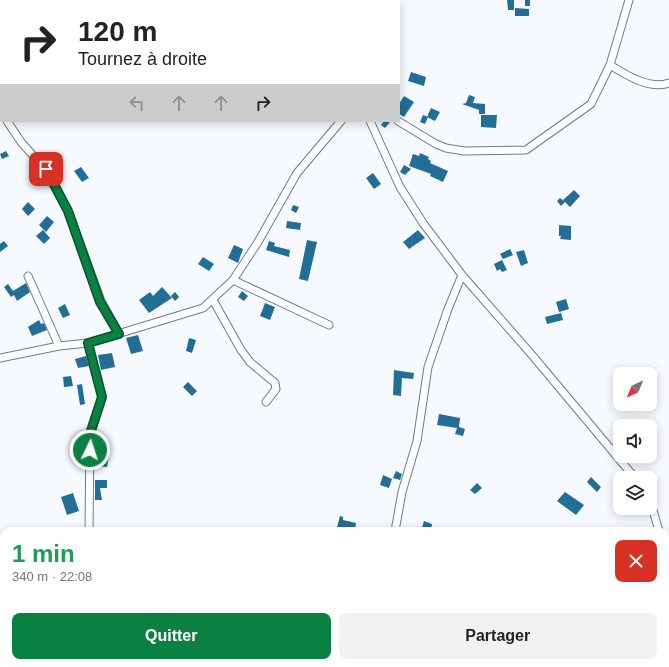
<!DOCTYPE html>
<html lang="fr">
<head>
<meta charset="utf-8">
<style>
  :root { --surface:#fff; --page:#f2f2f2; --text:#222; --muted:#767676; --accent:#0b8043 }
  body { margin:0; font-family:Arial,sans-serif; background:var(--page); color:var(--text); height:100vh; display:flex; flex-direction:column; font-size:15px; white-space:nowrap }
  * { box-sizing:border-box; margin:0 }
  p { font-size:13px; color:var(--muted) }
  .icon { flex:none; width:22px; height:22px; fill:none; stroke:currentColor; stroke-width:2; stroke-linecap:round; stroke-linejoin:round }
  .map { position:relative; flex:1; overflow:hidden }
  .side { position:absolute; left:0px; top:527px; width:669px; height:140px; display:flex; flex-direction:column; background:var(--surface); border-radius:12px 12px 0 0; box-shadow:0 2px 10px #0003 }
  .side>* { flex:none }
  .hud { position:absolute; left:0px; top:0px; width:400px; height:122px; box-shadow:0 2px 10px #0003; background:#fff; color:var(--text); overflow:hidden }
  .needle { width:26px; rotate:224deg }
  .controls { position:absolute; left:613px; top:367px; display:grid; gap:8px }
  .controls a { display:grid; place-items:center; width:44px; height:44px; border-radius:8px; background:var(--surface); box-shadow:0 2px 10px #0003; font-size:20px }
  .pin { position:absolute; display:grid; place-items:center; width:34px; height:34px; color:#fff; margin:-17px; border-radius:8px; box-shadow:0 2px 6px #0006 }
  .me { position:absolute; width:44px; margin:-22px; rotate:4deg; stroke-linejoin:round; filter:drop-shadow(0 0 3px #0008) }
  .turn { display:flex; align-items:center; gap:14px; height:84px; padding:0 12px; font-size:18px }
  .turn .icon { width:52px; height:52px; stroke-width:2.5 }
  .turn b { display:block; font-size:28px; line-height:34px }
  .lanes { display:flex; align-items:center; height:38px; padding:0 12px; background:#0003; justify-content:center; gap:20px; direction:ltr }
  .lanes .off { opacity:.35 }
  .round { display:grid; place-items:center; flex:none; width:42px; height:42px; border-radius:8px; background:var(--page) }
  .headline { display:flex; align-items:center; justify-content:space-between; height:68px; padding:0 12px }
  h1 { font-size:24px; font-weight:800; line-height:30px; color:#1e9e55 }
  .button { display:flex; gap:8px; margin-top:auto; padding:8px 12px }
  .button a { flex:1; height:46px; border-radius:8px; background:var(--accent); color:#fff; font-size:16px; font-weight:800; line-height:46px; text-align:center }
  .button a+a { background:var(--page); color:var(--text) }
  .map>svg:first-child { display:block }
  .building { fill:#236e97 }
  .lines { fill:none; stroke-linecap:round; stroke-linejoin:round }
  .minor-casing { stroke:#687e8c; stroke-width:9 }
  .minor { stroke:#fff; stroke-width:7 }
  .route-casing { stroke:#07532c; stroke-width:10 }
  .route { stroke:#0b8043; stroke-width:7 }
</style>
</head>
<body>
<div class="map">
<svg width="669" height="667" viewBox="0 0 669 667">
  <rect width="100%" height="100%" fill="#f6fafe"/>
  <path class="building" d="M507,0H514V10H508Z
    M525,0H530V6H525Z
    M515,8L529,9V16H515Z
    M411,72L426,77L424,86L408,81Z
    M469,95L475,97L473,103L485,104V114H479V110L462,104L466,103Z
    M404,96L414,102L404,117L399,114V104Z
    M431,108L440,112L435,121L427,117Z
    M423,115L428,117L425,124L420,122Z
    M481,115H497L496,128L481,127Z
    M384,121H391L385,128L381,125Z
    M6,151L9,156L2,159L0,154Z
    M420,153L429,157L428,159L431,161L430,163L448,171L443,182L430,176L431,174L409,166L413,154L419,156Z
    M404,165L411,169L405,175L400,172Z
    M81,167L89,178L82,182L74,171Z
    M373,173L381,184L374,189L366,178Z
    M574,190L580,196L570,207L563,200Z
    M560,198L565,202L561,206L557,201Z
    M28,202L35,209L28,216L22,209Z
    M293,205L299,207L296,213L291,210Z
    M47,216L54,222L46,232L39,225Z
    M287,221L301,223L300,230L286,228Z
    M559,225L571,226V240L560,239L561,236H559Z
    M43,230L50,238L44,244L36,236Z
    M418,230L425,238L409,249L403,242Z
    M307,240L317,242L308,281L299,279Z
    M4,241L8,246L0,252V244Z
    M269,241L275,243L274,246L290,250L289,257L266,250Z
    M234,245L243,249L238,263L228,258Z
    M510,249L513,255L503,259L500,254Z
    M524,250L528,263L521,266L516,252Z
    M203,257L214,264L209,271L198,264Z
    M502,260L507,270L502,272L500,269L497,271L494,264Z
    M26,283L30,292L17,301L14,295L11,297L4,287L8,284L13,291Z
    M162,287L172,298L149,313L139,300L150,292L153,296Z
    M242,291L248,296L244,301L238,297Z
    M175,292L179,297L175,301L171,296Z
    M566,299L569,309L559,312L556,302Z
    M265,303L275,307L270,320L260,316Z
    M65,304L70,315L63,318L58,308Z
    M561,313L563,320L547,324L545,317Z
    M39,320L41,324L44,323L47,330L32,336L28,327Z
    M138,335L143,351L131,354L126,338Z
    M189,338L196,340L192,353L186,351Z
    M112,353L115,367L101,370L98,355Z
    M86,356L89,366L78,368L75,359Z
    M394,370L414,373L413,379L402,378L401,396L393,395Z
    M71,376L73,386L64,387L63,377Z
    M188,382L197,391L192,396L183,387Z
    M82,384L85,404L80,405L77,385Z
    M439,414L460,418L459,427L465,429L463,436L455,434L457,428L437,425Z
    M97,454L109,455L107,467L96,466Z
    M396,471L402,474L400,480L393,478Z
    M383,475L392,479L389,488L380,485Z
    M591,477L601,487L597,492L587,482Z
    M95,480H107V488H100L102,500H95Z
    M477,483L482,488L475,494L470,490Z
    M565,492L584,505L576,515L557,501Z
    M73,493L79,511L67,515L61,497Z
    M340,516L343,517V520L356,523L355,530L342,528L341,531H336Z
    M424,521L432,524L431,531H421Z"/>
  <g class="lines">
    <defs>
      <path id="minor" d="M52,1L53,0
        M393,1L394,0
        M610,65C626,75 650,90 669,83
        M0,77H1
        M0,103L1,102
        M0,108L1,110
        M7,121L21,142L45,169L68,211L101,301L119,334
        M370,121L400,187L423,223L462,275L532,355L635,478
        M398,121L436,144L446,148L464,151L526,150L591,104L610,65L629,0
        M28,276L59,346
        M233,280L329,325
        M213,300L241,350L250,362L275,383L276,389L266,402
        M88,343L102,397L90,434L89,531
        M0,358L59,346L88,343L203,308L233,280L258,242L297,173L341,121
        M650,500L659,531
        M395,531L402,492L417,441L428,367L448,309L462,275
        M665,546L669,553"/>
    </defs>
    <use href="#minor" class="minor-casing"/>
    <use href="#minor" class="minor"/>
  </g>
  <g class="lines">
    <defs>
      <path id="route" d="M46,169L68,211L100,302L119,334L88,343L102,397L90,434V450"/>
    </defs>
    <use href="#route" class="route-casing"/>
    <use href="#route" class="route"/>
  </g>
</svg>
<div class="controls">
<a><svg class="needle" viewBox="-14 -14 28 28"><path d="M0-13l5 13h-10z" fill="#e53935"/><path d="M0 13l5-13h-10z" fill="#767676"/></svg></a>
<a><svg class="icon" aria-label="sound" viewBox="0 0 24 24"><path d="M4 9h4l5-4v14l-5-4H4zM17 9q2 3 0 6"/></svg></a>
<a><svg class="icon" aria-label="layers" viewBox="0 0 24 24"><path d="M12 4l9 5-9 5-9-5zM3 14l9 5 9-5"/></svg></a>
</div>
<div class="pin" style="left:46px;top:169px;background:#d93025"><svg class="icon" aria-label="arrive" viewBox="0 0 24 24"><path d="M6 21V4h12l-3 4 3 4H6"/></svg></div>
<svg class="me" style="left:90px;top:450px" viewBox="-20 -20 40 40"><circle r="17" fill="#0b8043" stroke="#fff" stroke-width="3"/><path d="M0-11L8 9 0 5-8 9z" fill="#fff"/></svg>
<div class="hud">
<div class="turn"><svg class="icon" aria-label="right" viewBox="0 0 24 24"><path d="M7 20v-9h11M14 6l5 5-5 5"/></svg><div><b>120 m</b>Tournez à droite</div></div>
<div class="lanes"><svg class="icon off" aria-label="left" viewBox="0 0 24 24"><path d="M17 20v-9H6M10 6l-5 5 5 5"/></svg><svg class="icon off" aria-label="ahead" viewBox="0 0 24 24"><path d="M12 20V5M6 11l6-6 6 6"/></svg><svg class="icon off" aria-label="ahead" viewBox="0 0 24 24"><path d="M12 20V5M6 11l6-6 6 6"/></svg><svg class="icon" aria-label="right" viewBox="0 0 24 24"><path d="M7 20v-9h11M14 6l5 5-5 5"/></svg></div>
</div>
<section class="side">
<div class="headline"><div><h1>1 min</h1><p>340 m · 22:08</p></div><a class="round" style="background:#d93025;color:#fff"><svg class="icon" aria-label="close" viewBox="0 0 24 24"><path d="M6 6l12 12M18 6L6 18"/></svg></a></div>
<div class="button"><a>Quitter</a><a>Partager</a></div>
</section>
</div>
</body>
</html>
